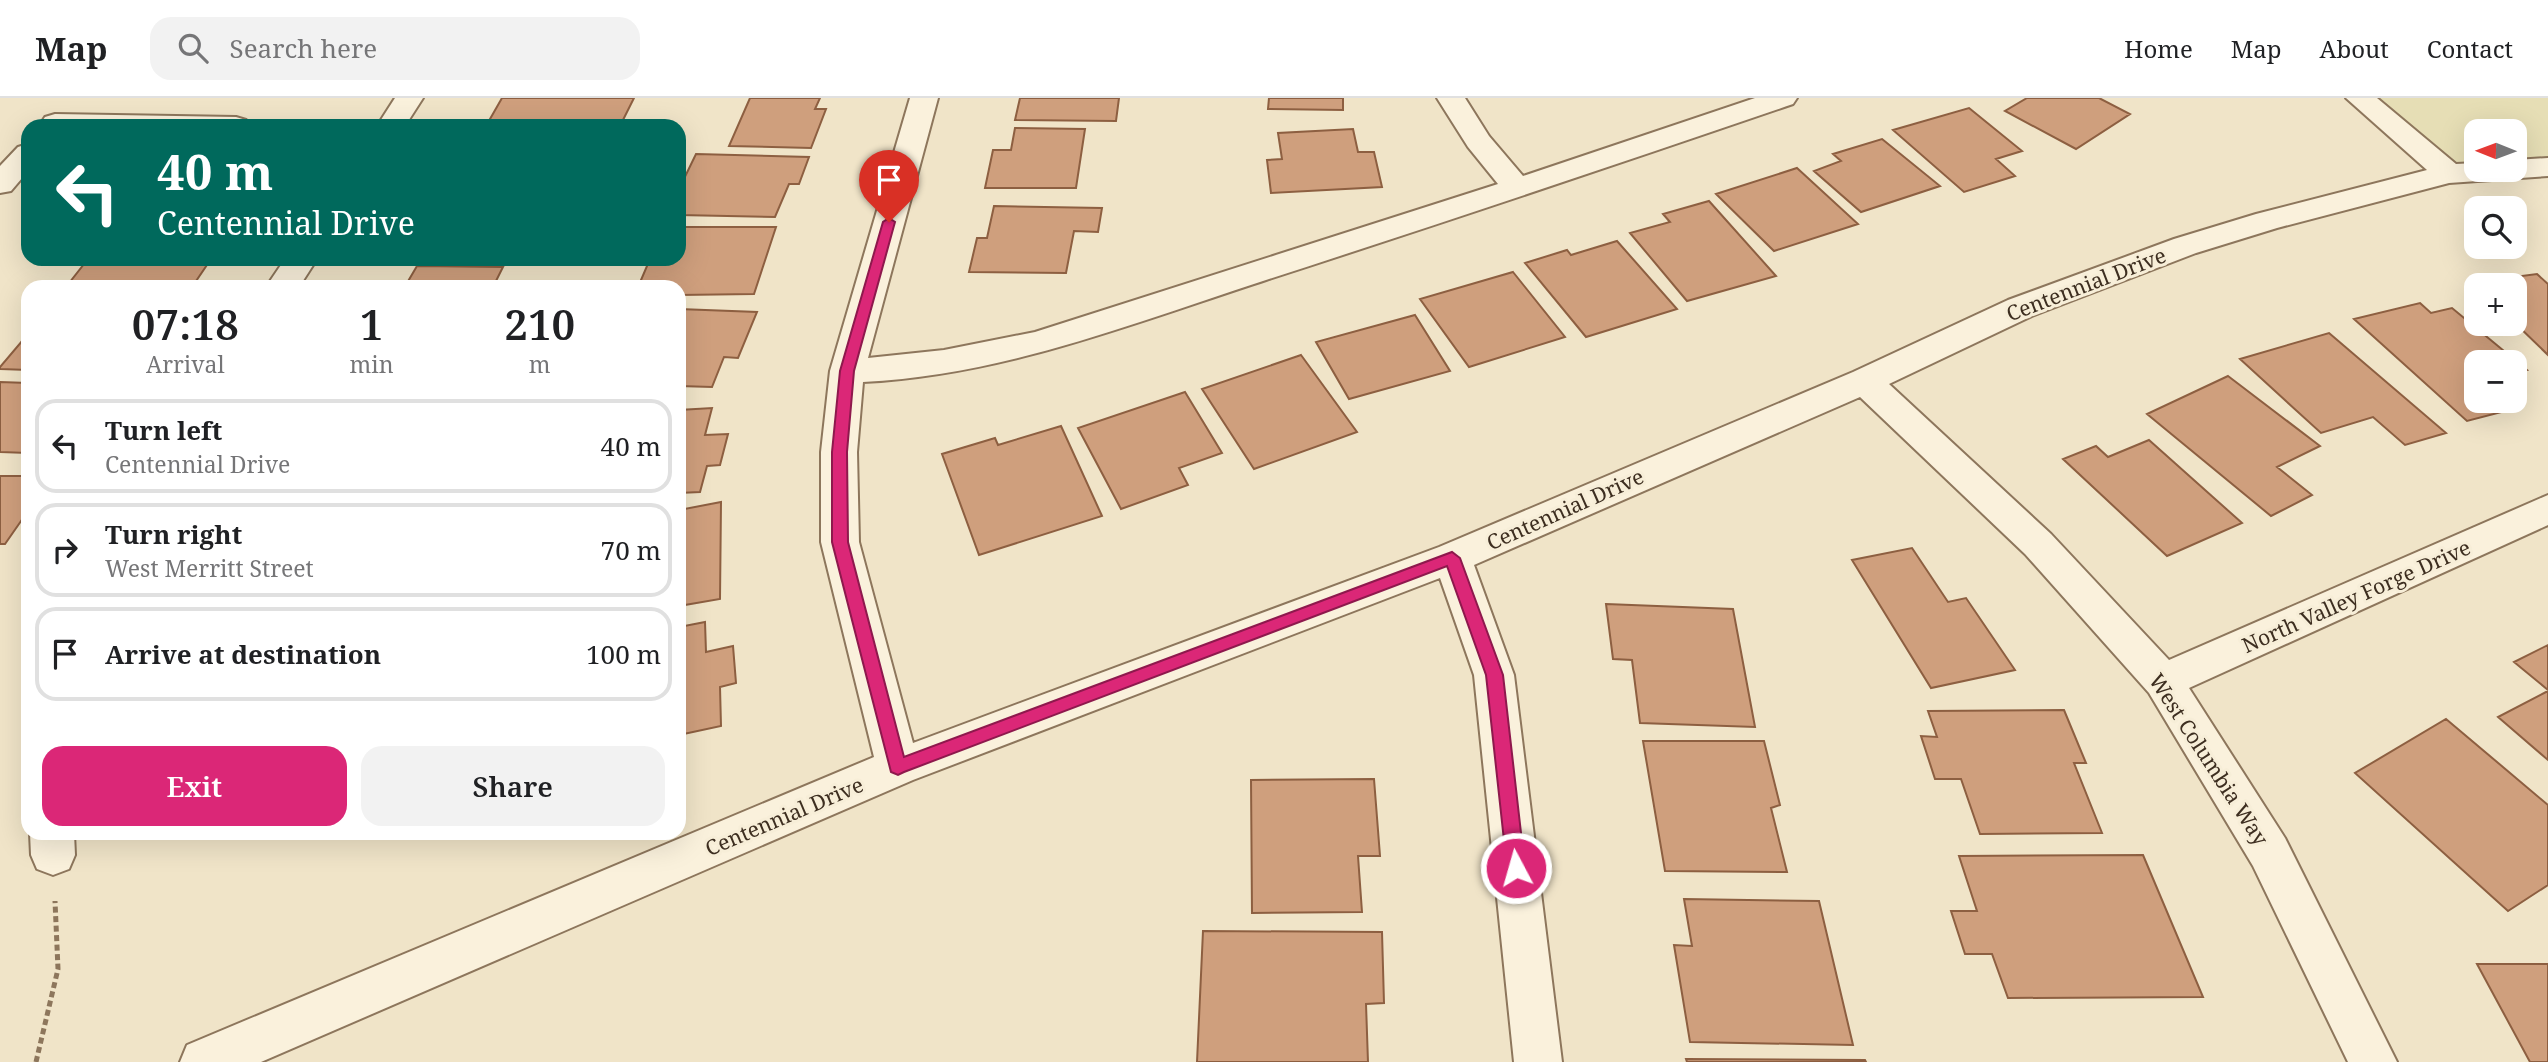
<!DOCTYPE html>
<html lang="en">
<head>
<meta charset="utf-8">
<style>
  :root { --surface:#fff; --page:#f2f2f2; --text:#202124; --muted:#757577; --line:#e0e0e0; --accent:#db2777 }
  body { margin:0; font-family:"Noto Serif",serif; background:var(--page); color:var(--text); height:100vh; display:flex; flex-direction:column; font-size:26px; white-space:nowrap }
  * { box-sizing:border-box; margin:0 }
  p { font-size:23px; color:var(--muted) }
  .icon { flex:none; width:38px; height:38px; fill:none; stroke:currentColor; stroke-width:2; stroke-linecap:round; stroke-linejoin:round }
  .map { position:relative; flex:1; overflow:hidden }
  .side { position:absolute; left:21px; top:182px; width:665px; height:560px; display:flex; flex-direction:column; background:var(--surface); border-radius:21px; box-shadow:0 7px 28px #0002 }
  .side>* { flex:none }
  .hud { position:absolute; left:21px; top:21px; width:665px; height:147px; border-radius:21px; box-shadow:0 7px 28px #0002; background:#00695c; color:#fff; overflow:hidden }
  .needle { width:46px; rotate:271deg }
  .controls { position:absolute; left:2464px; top:21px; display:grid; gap:14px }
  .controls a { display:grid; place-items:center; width:63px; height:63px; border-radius:14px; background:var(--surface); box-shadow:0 7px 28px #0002; font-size:35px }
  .pin { position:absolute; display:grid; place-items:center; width:60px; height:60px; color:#fff; margin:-72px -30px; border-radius:50% 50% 50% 0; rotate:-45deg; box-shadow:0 0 7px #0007 }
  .pin .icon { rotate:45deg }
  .me { position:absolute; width:77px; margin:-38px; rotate:354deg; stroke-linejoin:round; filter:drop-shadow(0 0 5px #0008) }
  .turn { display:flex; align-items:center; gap:24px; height:147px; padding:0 21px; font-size:32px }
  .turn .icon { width:91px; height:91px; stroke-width:2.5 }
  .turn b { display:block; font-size:49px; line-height:60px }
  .eta { display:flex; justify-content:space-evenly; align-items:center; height:119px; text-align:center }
  .eta b { font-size:42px; font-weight:600; line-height:49px }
  .action { display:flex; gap:14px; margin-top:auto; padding:14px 21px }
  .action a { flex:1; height:80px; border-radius:21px; background:var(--accent); color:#fff; font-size:28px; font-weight:600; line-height:80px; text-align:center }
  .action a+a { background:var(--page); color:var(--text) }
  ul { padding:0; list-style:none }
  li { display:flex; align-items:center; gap:21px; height:94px; margin:0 14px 10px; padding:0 7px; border:4px solid var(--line); border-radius:21px }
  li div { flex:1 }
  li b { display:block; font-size:26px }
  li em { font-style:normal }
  header { display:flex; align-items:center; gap:42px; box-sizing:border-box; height:98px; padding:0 35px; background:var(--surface); border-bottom:2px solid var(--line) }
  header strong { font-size:33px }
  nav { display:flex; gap:38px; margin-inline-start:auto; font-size:24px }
  .search { width:490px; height:63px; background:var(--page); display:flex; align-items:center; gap:18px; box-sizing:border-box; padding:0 24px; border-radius:21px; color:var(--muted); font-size:26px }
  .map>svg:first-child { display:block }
  .farmland { fill:#e6deb5 }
  .building { fill:#cf9f7d; stroke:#8d5f41; stroke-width:2 }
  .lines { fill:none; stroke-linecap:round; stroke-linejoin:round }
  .minor-casing { stroke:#8d765c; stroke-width:4 }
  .path { stroke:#8d765c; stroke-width:5; stroke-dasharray:6 3.5; stroke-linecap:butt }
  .minor { fill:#faf1dc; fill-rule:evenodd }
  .route { fill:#db2777; stroke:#8e194d; stroke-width:2 }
  .labels { text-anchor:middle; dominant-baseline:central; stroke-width:6; stroke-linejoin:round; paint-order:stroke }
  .street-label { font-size:21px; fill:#3d2e20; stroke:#f7eed8 }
</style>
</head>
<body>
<header>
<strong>Map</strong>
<div class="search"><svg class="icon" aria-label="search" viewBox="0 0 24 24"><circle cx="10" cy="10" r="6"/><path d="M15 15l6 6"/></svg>Search here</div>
<nav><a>Home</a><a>Map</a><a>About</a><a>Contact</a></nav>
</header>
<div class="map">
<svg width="2548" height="964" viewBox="0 0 2548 964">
  <rect width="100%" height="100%" fill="#f0e4c8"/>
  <path class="farmland" d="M2360,0H2548V69L2515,71V33H2476V72H2509L2449,76Z"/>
  <path class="building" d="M502,0H634L623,22H600L597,28H486Z
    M750,0H820L815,11H826L811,50L729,48Z
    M1020,0H1119L1116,23L1015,22Z
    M1269,0H1343V12L1268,11Z
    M2027,0H2099L2130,16L2076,51L2005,13Z
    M1969,10L2022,53L1996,61L2015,78L1964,94L1893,32Z
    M1015,30L1085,31L1076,90H985L993,52H1011Z
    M1353,31L1358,54H1374L1382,89L1271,95L1267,62L1282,61L1278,35Z
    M1882,41L1940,88L1861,114L1814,73L1841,63L1833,56Z
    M696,56L809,59L799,86H789L775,119L679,117V91Z
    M1797,70L1858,126L1774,153L1716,96Z
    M1709,103L1776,178L1687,203L1630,135L1670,124L1663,116Z
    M994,108L1102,110L1098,134L1074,133L1066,175L969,174L977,140H987Z
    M679,129H776L754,196L679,197V189H638L650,161H679Z
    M1617,143L1677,211L1586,239L1525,165L1567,152L1571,157Z
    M88,161H211L192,189H66Z
    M417,168L503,169L493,189H390L392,185H407Z
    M1513,174L1565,239L1469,269L1420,201Z
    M2537,176L2548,186V257L2515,225V187H2496L2491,182Z
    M2420,205L2431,215L2452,210L2527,272L2515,275V264H2476V303H2504L2513,311L2467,323L2354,221Z
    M679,211L757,214L738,260L724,259L712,289L679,288Z
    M1415,217L1450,273L1349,301L1316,244Z
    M2329,235L2446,335L2405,347L2373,319L2321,335L2240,261Z
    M28,236V272L0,271V269Z
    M1301,257L1357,334L1254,371L1202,291Z
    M2228,278L2320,348L2277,369L2312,397L2271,418L2147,316Z
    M0,284L28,285V355L0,354Z
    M1185,294L1222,355L1179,370L1188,387L1121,411L1078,330Z
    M712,310L705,337L728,336L720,367L707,368L700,394L679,395V312Z
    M1061,328L1102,418L979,457L942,356L995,340L998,347Z
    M2149,342L2242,425L2167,458L2063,361L2096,348L2108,359Z
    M0,378H28V393L23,400H28V413L5,446H0Z
    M721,404L720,501L679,508V412Z
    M1912,450L1948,504L1966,500L2015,572L1931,590L1852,462Z
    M1606,506L1733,511L1755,629L1640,625L1632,562L1613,561Z
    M705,524L706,554L733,548L736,585L720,589L721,628L679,637V529Z
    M2548,547V592L2514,564Z
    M2548,593V662L2498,619Z
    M2064,612L2086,665H2074L2102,735L1980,736L1961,681H1935L1921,638L1937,639L1928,613Z
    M2446,621L2548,707V787L2508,813L2355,675Z
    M1643,643H1764L1780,707L1771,710L1787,774L1665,773Z
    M1374,681L1380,758H1358L1362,814L1252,815L1251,682Z
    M2143,757L2203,899L2008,900L1992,856H1965L1951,813H1977L1959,758Z
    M1684,801L1819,803L1853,947L1690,944L1674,847L1692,848Z
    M1203,833L1382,834L1384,905L1366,906L1368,964H1197Z
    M2477,866H2548V964H2530Z
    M1686,961L1865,962L1866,964H1687Z"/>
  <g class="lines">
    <defs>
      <path id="minor" d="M395,0H423L405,28H377Z
        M910,0H938L868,260L944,252L1035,234L1498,86L1468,49L1437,0H1465L1489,38L1523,78L1755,0H1797L1793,6C1618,66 1442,125 1266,182C1134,225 1004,277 863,284L857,354L859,444L913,645L1439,449L1853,274L2008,202L2174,141L2256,116L2427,72L2346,0H2377L2456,66L2476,65V72H2515V62L2548,60V78L2449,85L2277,130L2196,155L2032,218L1889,286L2051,436L2169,562L2548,397V427L2189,590L2285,740L2397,964H2348L2253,768L2149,595L2025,456L1860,299L1474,467L1514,577L1562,964H1514L1474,577L1440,480L913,682L261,964H180L187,947L874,659L821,444V354L830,273Z
        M55,16L236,19L246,22L250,28H43L41,25L45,19Z
        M28,46V73L11,93L0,95V68L18,49Z
        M285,161H317L299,189H266Z
        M30,735H74L75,757L69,771L53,777L37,771L31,757Z"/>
    </defs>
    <use href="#minor" class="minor-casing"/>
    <path class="path" d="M36,964L58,871L55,803"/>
    <use href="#minor" class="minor"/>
  </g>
  <path class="route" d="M889,120L895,124L854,273L847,354L848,444L904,659L1452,454L1460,460L1503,577L1525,770L1523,776L1516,779L1510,776L1507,770L1486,577L1447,468L904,674L898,677L891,674L832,444V354L840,273L883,124Z"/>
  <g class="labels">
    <g class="street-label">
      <text transform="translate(2086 186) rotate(-21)">Centennial Drive</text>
      <text transform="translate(1565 411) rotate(-24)">Centennial Drive</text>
      <text transform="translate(2356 498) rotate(-24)">North Valley Forge Drive</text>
      <text transform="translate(2209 661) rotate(57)">West Columbia Way</text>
      <text transform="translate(784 718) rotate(-23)">Centennial Drive</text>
    </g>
  </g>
</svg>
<div class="controls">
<a><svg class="needle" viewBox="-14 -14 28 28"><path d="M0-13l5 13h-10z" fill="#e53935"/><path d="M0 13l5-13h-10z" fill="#757577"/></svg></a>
<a><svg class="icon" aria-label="search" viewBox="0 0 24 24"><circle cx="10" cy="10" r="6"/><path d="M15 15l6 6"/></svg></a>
<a>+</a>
<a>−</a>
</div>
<div class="pin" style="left:889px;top:124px;background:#d93025"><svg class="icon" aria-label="arrive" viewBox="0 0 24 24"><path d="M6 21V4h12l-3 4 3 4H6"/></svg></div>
<svg class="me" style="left:1516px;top:770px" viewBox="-20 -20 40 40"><circle r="17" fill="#db2777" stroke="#fff" stroke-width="3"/><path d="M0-11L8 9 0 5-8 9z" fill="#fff"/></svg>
<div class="hud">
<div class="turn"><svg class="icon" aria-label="left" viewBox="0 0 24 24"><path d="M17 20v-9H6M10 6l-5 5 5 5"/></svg><div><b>40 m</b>Centennial Drive</div></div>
</div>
<section class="side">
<div class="eta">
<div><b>07:18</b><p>Arrival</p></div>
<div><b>1</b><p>min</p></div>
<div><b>210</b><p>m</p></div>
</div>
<ul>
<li><svg class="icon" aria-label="left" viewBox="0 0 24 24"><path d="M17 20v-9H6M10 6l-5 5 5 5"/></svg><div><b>Turn left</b><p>Centennial Drive</p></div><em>40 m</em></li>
<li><svg class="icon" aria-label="right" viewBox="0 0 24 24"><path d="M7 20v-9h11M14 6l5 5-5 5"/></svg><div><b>Turn right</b><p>West Merritt Street</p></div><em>70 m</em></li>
<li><svg class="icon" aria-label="arrive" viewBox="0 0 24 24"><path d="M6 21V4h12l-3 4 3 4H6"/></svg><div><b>Arrive at destination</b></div><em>100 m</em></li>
</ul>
<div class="action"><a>Exit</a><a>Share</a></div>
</section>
</div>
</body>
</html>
